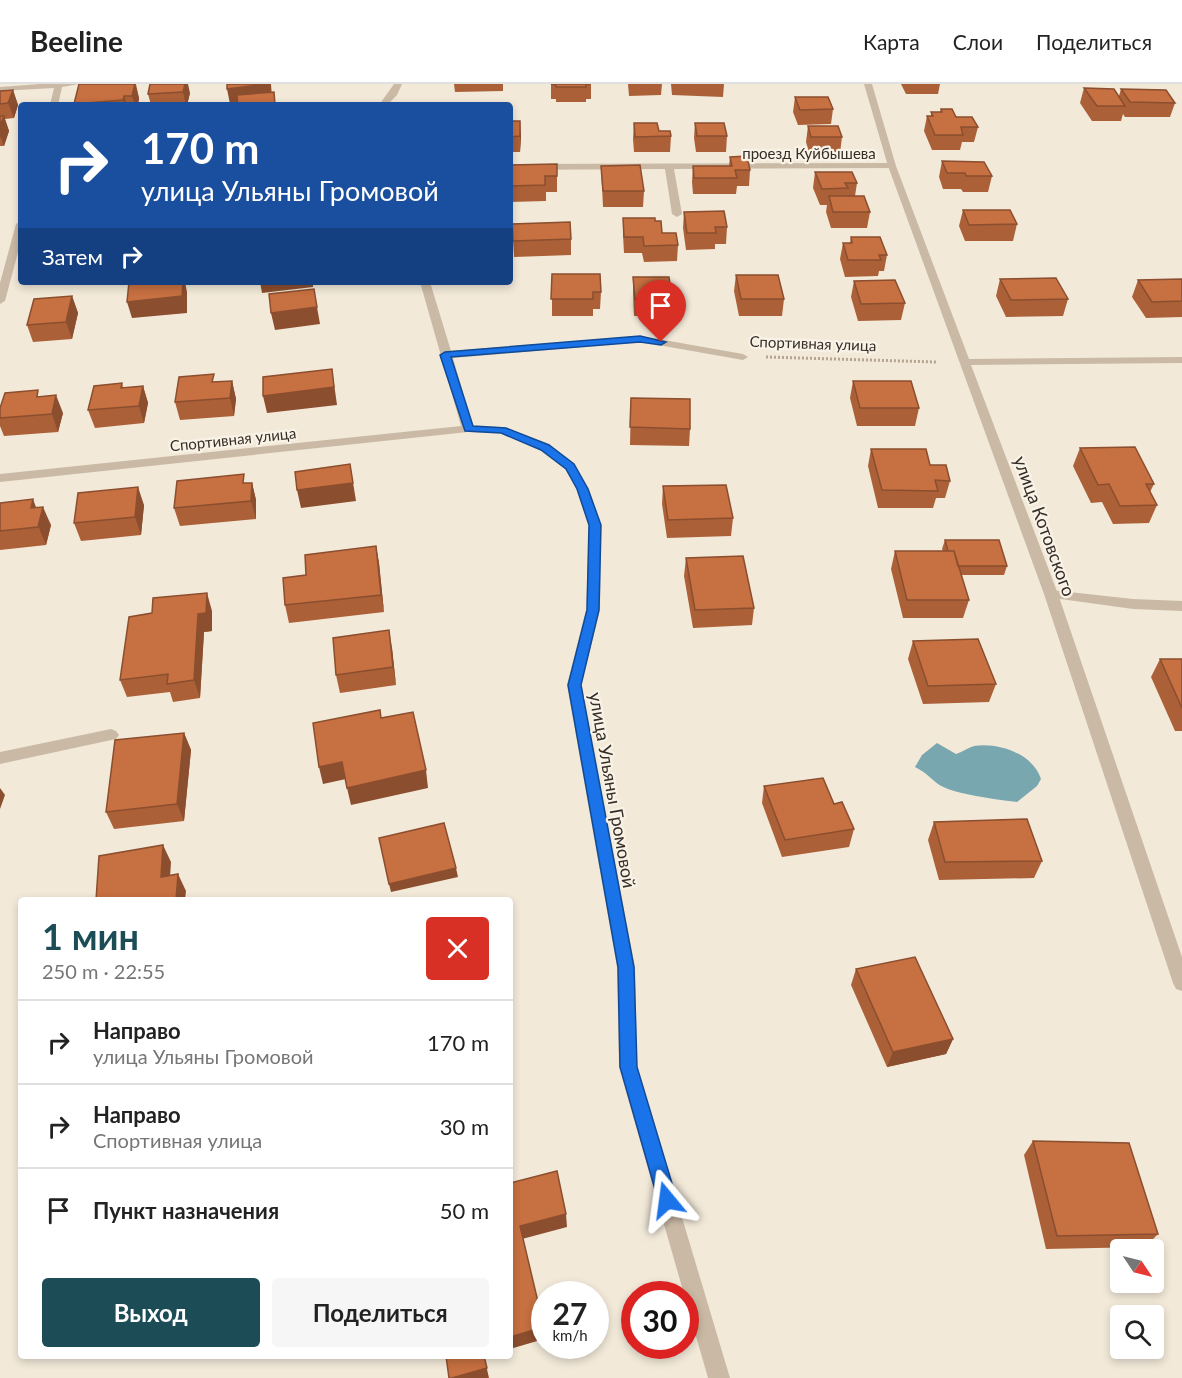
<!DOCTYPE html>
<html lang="ru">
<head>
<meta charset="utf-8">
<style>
  :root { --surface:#fff; --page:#f6f6f6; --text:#222; --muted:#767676; --line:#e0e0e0; --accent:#1c4d57 }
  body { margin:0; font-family:Lato,sans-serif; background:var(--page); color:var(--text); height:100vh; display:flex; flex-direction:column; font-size:22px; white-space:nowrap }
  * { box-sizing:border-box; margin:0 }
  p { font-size:20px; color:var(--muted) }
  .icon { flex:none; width:33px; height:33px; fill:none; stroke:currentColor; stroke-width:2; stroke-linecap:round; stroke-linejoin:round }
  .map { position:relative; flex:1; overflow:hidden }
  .side { position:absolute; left:18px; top:813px; width:495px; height:462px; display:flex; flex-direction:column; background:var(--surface); border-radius:6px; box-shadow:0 3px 9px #0003 }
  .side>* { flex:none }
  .guide { position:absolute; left:18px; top:18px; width:495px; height:183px; border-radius:6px; box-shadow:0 3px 9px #0003; background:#1a4fa0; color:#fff; overflow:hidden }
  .needle { width:39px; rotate:125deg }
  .controls { position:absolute; left:1110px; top:1155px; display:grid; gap:12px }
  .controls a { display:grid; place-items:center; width:54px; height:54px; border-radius:6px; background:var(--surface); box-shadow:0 3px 9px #0003; font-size:30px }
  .speed { position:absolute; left:531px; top:1197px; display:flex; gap:12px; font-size:30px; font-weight:700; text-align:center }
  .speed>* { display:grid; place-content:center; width:78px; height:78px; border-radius:50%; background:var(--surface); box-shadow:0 3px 9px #0003; line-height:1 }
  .speed small { font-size:15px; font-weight:400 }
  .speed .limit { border:9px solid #d22; background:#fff; color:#111 }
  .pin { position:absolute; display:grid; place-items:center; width:51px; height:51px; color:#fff; margin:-62px -26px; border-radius:50% 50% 50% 0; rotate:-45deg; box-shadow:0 0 6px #0007 }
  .pin .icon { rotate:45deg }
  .me { position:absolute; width:66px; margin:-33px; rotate:344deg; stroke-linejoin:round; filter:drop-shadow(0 0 4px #0008) }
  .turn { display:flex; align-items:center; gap:21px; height:126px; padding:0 24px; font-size:27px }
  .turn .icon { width:78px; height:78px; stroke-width:2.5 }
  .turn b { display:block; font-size:42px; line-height:51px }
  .then { display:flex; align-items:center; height:57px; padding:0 24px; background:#0003; gap:12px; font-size:22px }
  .round { display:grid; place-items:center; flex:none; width:63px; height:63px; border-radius:6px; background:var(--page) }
  .overview { display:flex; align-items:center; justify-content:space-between; height:102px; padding:0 24px }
  h1 { font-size:36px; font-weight:700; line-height:45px; color:var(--accent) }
  .button { display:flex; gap:12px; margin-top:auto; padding:12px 24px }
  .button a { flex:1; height:69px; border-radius:6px; background:var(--accent); color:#fff; font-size:24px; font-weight:700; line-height:69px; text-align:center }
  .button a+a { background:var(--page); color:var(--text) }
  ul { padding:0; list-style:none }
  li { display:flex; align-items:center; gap:18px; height:84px; padding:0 24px; border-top:2px solid var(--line) }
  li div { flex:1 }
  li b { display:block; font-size:22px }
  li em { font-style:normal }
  header { display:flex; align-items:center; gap:36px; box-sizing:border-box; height:84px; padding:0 30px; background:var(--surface); border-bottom:2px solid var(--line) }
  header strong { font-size:28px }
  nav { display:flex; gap:33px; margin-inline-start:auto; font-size:21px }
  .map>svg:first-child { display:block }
  .water { fill:#78a7af }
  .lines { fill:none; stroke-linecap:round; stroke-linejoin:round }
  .path { stroke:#b5a48f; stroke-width:3; stroke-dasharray:2 2; stroke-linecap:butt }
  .service { fill:#cabaa5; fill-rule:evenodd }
  .minor { fill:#cabaa5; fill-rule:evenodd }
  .wall { fill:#ab6038 }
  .shaded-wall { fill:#8b4e2e }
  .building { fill:#c77041; stroke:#8b4e2e; stroke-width:1.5 }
  .route { fill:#1a73e8; stroke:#114b97; stroke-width:1.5 }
  .labels { text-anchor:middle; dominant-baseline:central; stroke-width:4.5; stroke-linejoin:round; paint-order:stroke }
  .far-street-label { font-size:15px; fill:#352d27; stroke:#f9f2e6 }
  .street-label { font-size:18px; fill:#352d27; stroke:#f9f2e6 }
</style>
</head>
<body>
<header>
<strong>Beeline</strong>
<nav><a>Карта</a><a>Слои</a><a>Поделиться</a></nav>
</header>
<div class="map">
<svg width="1182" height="1294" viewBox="0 0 1182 1294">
  <rect width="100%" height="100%" fill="#f2e9d9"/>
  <path class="water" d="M937,659L956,670C962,668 968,664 974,662C999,658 1033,670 1041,695L1037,702L1017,718C1000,716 951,710 938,700C929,693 927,689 915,683L922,671Z"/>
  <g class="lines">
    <path class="path" d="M766,273L936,278"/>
    <path class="service" d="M892,79L896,82L895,84L674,85L682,130L677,133L672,130L665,85L510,86V80Z
      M1051,506L1133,515L1182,517V527L1133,525L1046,513L1044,510L1046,507Z
      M111,645L116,647L119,651L116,655L0,680V668Z"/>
    <path class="minor" d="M40,0H79L62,3L58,21H50L54,4L0,7V3Z
      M394,0H402L397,11L387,21H379Z
      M864,0H872L896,82L969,275L1182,273V279L971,281L1058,510L1182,873V907L1176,905L1173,899L1044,510L888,82Z
      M21,137V157L5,217L0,220V199L16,140Z
      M420,198H430L451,267L641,252L743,270L748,273L743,276L641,258L453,274L473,342L503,343L549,360L576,383L589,405L601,441L600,526L581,601L635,883L637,983L730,1294H708L619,983L617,883L567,601L586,526L589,441L577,405L565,385L541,366L501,349L468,348L0,398V390L461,342Z"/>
  </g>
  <path class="wall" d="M79,0H136L139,14L138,21H74V20Z
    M150,0L190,9L187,21H151L148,10Z
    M454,0H503V7L455,8Z
    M551,0H591V15H586V18H556V15H551Z
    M628,0H662L661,11L629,12Z
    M671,0H724L723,13L672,11Z
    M901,0H940L938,10H906Z
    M1084,4L1119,12L1121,5L1175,19L1170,33H1125L1123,30L1121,37H1092L1080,19Z
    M13,6L18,21L14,34L5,35L9,47L4,62H0V7Z
    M795,13L833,25L831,40L798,41L793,28Z
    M941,25L978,43L974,58H962L960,66H932L924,47L927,32H931V28H940Z
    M510,37L521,52L520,68H510Z
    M634,39L659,47L671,52L670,68H634L633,55Z
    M695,39L727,52L726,68H696L694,54Z
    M808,42L842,53L840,69L809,68L806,58Z
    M730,73L750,86L749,102H737L736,110H693L692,98L693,82H729Z
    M942,77L992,92L988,108H963L961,105H943L939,93Z
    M557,80V108H546V117L510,118V81Z
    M601,82L644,107L643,123H603Z
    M815,88L857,99L855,112L870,128L867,144H831L826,128L827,121H820L813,104Z
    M963,126L1017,140L1013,157H965L959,142Z
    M684,128L727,143L726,160H715V165L686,166L683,144Z
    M623,134L655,137L662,149L678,161L677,177L644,178L642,169H624L623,151Z
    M512,140L571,155V171L514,173Z
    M851,153L887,171L884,187H879L878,192L845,193L840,175L843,159H850Z
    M552,190L601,208L600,225H593V232H552Z
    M736,191L784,215L782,232H739L734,207Z
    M633,193L672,215L671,232H634L633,209Z
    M1000,195L1068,215L1063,232L1006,233L996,212Z
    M1182,195V233L1146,234L1132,213L1138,196Z
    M854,197L905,219L901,236L858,237L851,213Z
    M72,212L78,229L72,255L33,258L27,241Z
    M232,297L236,315L234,332L180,336L175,318L216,298Z
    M853,297L919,324L915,342H857L850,314Z
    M122,299L123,304L143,302L148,319L144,339L95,344L88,326Z
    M631,314L690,345L689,362L630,361Z
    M0,324L63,329L58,348L4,352L0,342Z
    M1080,364L1154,400L1150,408L1157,421L1149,439L1113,440L1102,418L1091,419L1073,382Z
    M871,365L930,381L950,397L945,414H936L933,424H878L868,382Z
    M246,399H252L256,416V435L180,442L174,424Z
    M663,402L733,434L731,452L667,454L662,420Z
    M0,419L37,424L51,441L46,461L0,466Z
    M144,421L141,451L81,457L74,439Z
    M945,456L1007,482L1004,491H961L969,516L963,534H903L891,485L895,467H943L942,465Z
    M376,462L379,479L384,528L289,539L285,521L306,491Z
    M686,474L754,524L752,541L693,544L684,492Z
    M212,527V547L204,548L200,614L173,618L170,608L127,613L120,596Z
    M913,557L996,600L989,618L923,620L908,575Z
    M392,564L396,601L340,609L336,591Z
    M1160,575H1182V647H1175L1151,593Z
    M184,649L191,666L184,737L114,745L106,728Z
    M764,702L854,745L849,763L782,773L762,719Z
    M934,738L1042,777L1034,794L939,796L928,756Z
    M856,885L953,955L946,970L887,983L851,901Z
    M1033,1057L1158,1150L1145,1163L1046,1165L1024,1071Z"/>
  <path class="shaded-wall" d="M135,0L139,14L138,21H135L132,12Z
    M185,0H188L190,9L187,21H186L183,8Z
    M267,0H271L272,14L230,20L227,5Z
    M13,6L18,21L14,34L8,19Z
    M124,12L127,21H125L123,16Z
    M4,32L9,47L4,62L0,52V42Z
    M520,37L521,52L520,68Z
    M183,198H185L187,208V229L132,234L127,218Z
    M260,198H313V203L262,209Z
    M72,212L78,229L72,255L66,238Z
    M317,223L320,240L275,246L271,229Z
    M332,285L337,321L267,329L263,312Z
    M232,297L236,315L234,332L230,314Z
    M143,302L148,319L144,339L139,322Z
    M56,311L63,329L58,348L52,330Z
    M350,380L356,417L301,424L297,406Z
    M252,399L256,416V435L251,417Z
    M138,403L144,421L141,451L135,433Z
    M33,415L40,434L43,423L51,441L46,461L31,424Z
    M376,462L379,479L384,528L381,511Z
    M207,509L212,527V547L204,548L200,614L194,596L198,530Z
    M389,546L392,564L396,601L393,583Z
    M184,649L191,666L184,737L177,720Z
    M342,678L346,695L323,700L319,683Z
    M426,686L428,704L351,721L347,704Z
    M0,704L5,711L0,725Z
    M163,761L171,778L169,809L161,793Z
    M456,784L458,793L391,808L389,800Z
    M178,790L186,807L185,816H176Z
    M953,955L946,970L887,983L893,968Z
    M566,1130L567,1143L522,1155L520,1142Z
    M544,1243V1255L510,1265V1253Z
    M484,1272L489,1294H452Z"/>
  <path class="building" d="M79,0H135L132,12H124L123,16L74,20Z
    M150,0H185L183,8L148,10Z
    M227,0H267L227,5Z
    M551,0H591H586V3H556V1Z
    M1084,4L1114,5L1125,22H1097Z
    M1121,5L1166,6L1175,19L1130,18Z
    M13,6L8,19L0,20V7Z
    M274,8L275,21H238L237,11Z
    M795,13H828L833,25L800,26Z
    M941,25H952L956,33H972L978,43H961L963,51H935L927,32H933L931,28H942Z
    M0,32H4L0,42Z
    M510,37H520V52L510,53Z
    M634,39H657L659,47H670L671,52L635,53Z
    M695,39H724L727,52H697Z
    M808,42H838L842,53H811Z
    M747,72L750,86H735L737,94H694L693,82H732L730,73Z
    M942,77L984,78L992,92H966L965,89H947Z
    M557,80V92H545V101L510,102V81Z
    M640,81L644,107H603L601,82Z
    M815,88H852L857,99H845L848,104L822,105Z
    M829,112H864L870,128H833Z
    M963,126H1010L1017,140L969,141Z
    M724,127L727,143H715L716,149H687L684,128Z
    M623,134H655V137H661L662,149H676L678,161L644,162L643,153H624Z
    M570,138L571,155L513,157L512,140Z
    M851,153H880L887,171H879L881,176H848L843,159H852Z
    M552,190H600L601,208H593V215H551Z
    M736,191H778L784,215H741Z
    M633,193H669L672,215H635Z
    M1056,194L1068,215L1011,216L1000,195Z
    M1182,195V217L1152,218L1138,196Z
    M895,196L905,219L861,220L854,197Z
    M129,198H183L182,212L127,218Z
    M314,205L317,223L271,229L269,210Z
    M72,212L66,238L27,241L34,215Z
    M332,285L334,303L263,312V293Z
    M214,290L212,298L232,297L230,314L175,318L179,293Z
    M853,297H911L919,324H860Z
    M122,299L121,304L143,302L139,322L88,326L94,302Z
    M38,306L37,313L56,311L52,330L0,334V324L5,309Z
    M631,314L690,315V345L630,343Z
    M1135,363L1154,400H1146L1157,421L1120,422L1109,400L1098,401L1080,364Z
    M871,365H926L930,381H946L950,397L935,396L938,407L882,406Z
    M350,380L353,399L297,406L295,388Z
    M244,390L243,399H252L251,417L174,424L177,397Z
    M726,401L733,434L668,436L663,402Z
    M138,403L135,433L74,439L78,409Z
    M33,415L31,424L43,423L38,443L0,447V419Z
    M945,456H999L1007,482H958L954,467H948Z
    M376,462L381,511L285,521L283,494L306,491L305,471Z
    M895,467H954L969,516H907Z
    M743,472L754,524L695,526L686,474Z
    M207,509L206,529L198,530L194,596L167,600L168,590L120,596L129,533L152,529L153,514Z
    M389,546L393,583L336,591L333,554Z
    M978,555L996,600L928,602L913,557Z
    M1160,575H1182V624Z
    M380,626L381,634L413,628L426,686L347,704L342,678L319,683L313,639Z
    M184,649L177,720L106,728L115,656Z
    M823,694L834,720L842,718L854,745L785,756L764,702Z
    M1027,735L1042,777L945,778L934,738Z
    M444,739L456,784L389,800L379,754Z
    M163,761L161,793L178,790L176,816H96L99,772Z
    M915,873L953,955L893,968L856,885Z
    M1033,1057L1129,1059L1158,1150L1057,1152Z
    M557,1087L566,1130L520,1142L544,1243L510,1253V1099Z
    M446,1272H484L487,1284L452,1294H449Z"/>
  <path class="route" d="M640,252L666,258L661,261L640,258L451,273L473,342L506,344L549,361L574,380L588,405L601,441L599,526L581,601L634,883L637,983L677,1116L674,1123L667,1125L661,1123L658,1116L620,983L618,883L568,601L587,526L589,441L577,405L566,385L541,366L501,349L465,347L440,271L445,268Z"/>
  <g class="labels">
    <g class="far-street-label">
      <text x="809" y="69">проезд Куйбышева</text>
      <text transform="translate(813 259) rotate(2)">Спортивная улица</text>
      <text transform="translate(233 355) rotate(-6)">Спортивная улица</text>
    </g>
    <g class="street-label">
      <text transform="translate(1045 442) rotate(70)">улица Котовского</text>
      <text transform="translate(613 706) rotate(80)">улица Ульяны Громовой</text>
    </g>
  </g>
</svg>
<div class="controls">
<a><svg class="needle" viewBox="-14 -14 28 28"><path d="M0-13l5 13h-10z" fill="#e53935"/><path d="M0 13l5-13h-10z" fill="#767676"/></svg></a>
<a><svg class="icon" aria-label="search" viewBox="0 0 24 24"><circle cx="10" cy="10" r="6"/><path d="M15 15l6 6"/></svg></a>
</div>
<div class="speed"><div>27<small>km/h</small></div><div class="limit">30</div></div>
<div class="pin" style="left:661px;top:258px;background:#d93025"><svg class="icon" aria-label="arrive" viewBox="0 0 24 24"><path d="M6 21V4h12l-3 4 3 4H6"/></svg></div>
<svg class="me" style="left:667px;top:1116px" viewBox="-20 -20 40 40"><path d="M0-17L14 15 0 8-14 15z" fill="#1a73e8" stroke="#fff" stroke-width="4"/></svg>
<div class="guide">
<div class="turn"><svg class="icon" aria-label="right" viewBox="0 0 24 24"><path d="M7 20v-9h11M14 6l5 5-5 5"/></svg><div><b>170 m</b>улица Ульяны Громовой</div></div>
<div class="then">Затем<svg class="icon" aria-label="right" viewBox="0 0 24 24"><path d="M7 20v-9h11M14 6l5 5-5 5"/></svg></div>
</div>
<section class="side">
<div class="overview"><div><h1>1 мин</h1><p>250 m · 22:55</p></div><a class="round" style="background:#d93025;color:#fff"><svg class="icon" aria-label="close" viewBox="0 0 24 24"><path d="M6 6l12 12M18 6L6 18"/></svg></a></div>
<ul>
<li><svg class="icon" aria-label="right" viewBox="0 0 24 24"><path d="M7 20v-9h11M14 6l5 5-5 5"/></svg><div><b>Направо</b><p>улица Ульяны Громовой</p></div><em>170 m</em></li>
<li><svg class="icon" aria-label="right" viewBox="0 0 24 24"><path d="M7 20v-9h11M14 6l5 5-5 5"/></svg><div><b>Направо</b><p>Спортивная улица</p></div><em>30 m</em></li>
<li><svg class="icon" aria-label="arrive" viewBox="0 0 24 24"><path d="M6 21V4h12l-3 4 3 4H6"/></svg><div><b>Пункт назначения</b></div><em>50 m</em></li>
</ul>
<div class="button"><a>Выход</a><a>Поделиться</a></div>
</section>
</div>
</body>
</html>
